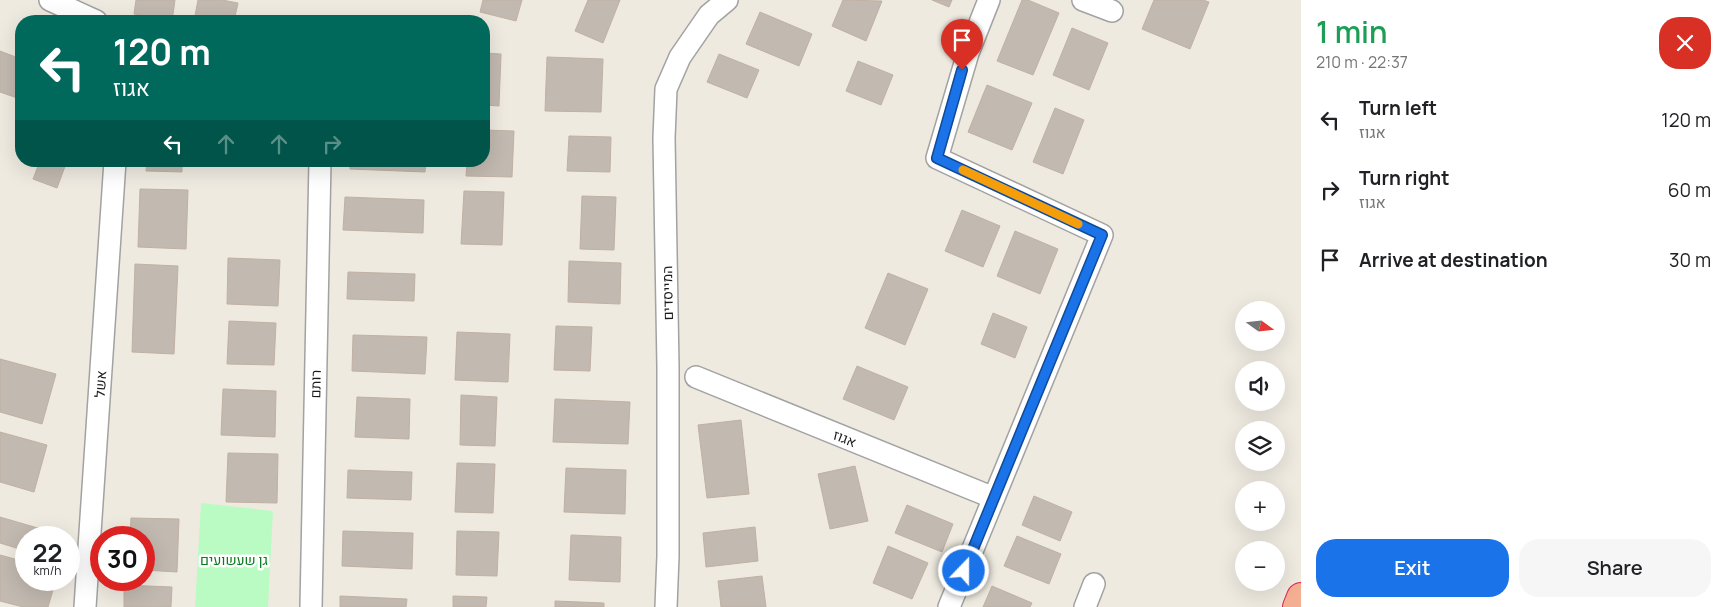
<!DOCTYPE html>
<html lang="en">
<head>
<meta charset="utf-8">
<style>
  :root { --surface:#fff; --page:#f6f6f6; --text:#202124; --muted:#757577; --accent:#1a73e8 }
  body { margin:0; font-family:Manrope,Heebo,sans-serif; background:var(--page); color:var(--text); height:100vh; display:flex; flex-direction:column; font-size:19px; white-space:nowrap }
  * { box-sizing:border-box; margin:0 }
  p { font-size:16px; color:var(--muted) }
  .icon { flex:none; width:28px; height:28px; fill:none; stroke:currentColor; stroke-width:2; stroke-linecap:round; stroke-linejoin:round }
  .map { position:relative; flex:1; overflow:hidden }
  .panel { display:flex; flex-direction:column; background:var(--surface); width:425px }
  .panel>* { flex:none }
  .top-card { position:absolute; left:15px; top:15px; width:475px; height:152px; border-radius:20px; box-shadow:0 5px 20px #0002; background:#00695c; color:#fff; overflow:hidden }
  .needle { width:32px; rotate:105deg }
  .buttons { position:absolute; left:1235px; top:301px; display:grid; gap:10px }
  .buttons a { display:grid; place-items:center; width:50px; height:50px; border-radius:50%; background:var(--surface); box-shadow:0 5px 20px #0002; font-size:25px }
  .speed { position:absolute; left:15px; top:526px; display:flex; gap:10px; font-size:25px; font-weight:700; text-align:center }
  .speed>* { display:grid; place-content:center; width:65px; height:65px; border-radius:50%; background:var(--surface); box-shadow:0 5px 20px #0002; line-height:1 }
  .speed small { font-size:12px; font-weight:400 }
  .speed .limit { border:8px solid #d22; background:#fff; color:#111 }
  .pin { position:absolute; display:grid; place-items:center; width:42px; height:42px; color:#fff; margin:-51px -21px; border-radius:50% 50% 50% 0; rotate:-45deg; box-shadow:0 0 5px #0007 }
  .pin .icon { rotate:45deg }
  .me { position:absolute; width:55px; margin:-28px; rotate:22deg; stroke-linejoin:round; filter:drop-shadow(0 0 4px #0008) }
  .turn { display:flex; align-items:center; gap:18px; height:105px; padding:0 15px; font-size:22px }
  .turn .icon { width:65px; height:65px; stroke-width:2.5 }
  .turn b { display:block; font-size:35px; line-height:42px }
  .lanes { display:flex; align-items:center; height:48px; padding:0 15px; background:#0003; justify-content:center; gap:25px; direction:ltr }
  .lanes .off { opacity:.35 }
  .round { display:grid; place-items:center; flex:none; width:52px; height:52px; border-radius:20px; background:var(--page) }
  .overview { display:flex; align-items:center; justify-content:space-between; height:85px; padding:0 15px }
  h1 { font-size:30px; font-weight:600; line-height:38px; color:#1e9e55 }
  .action { display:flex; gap:10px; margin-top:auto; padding:10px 15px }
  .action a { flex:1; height:58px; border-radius:20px; background:var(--accent); color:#fff; font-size:20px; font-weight:600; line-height:58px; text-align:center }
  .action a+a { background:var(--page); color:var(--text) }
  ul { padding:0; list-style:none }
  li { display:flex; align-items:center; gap:15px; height:70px; padding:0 15px }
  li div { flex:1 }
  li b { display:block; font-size:19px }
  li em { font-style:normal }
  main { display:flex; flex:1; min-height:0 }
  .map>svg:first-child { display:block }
  .park { fill:#bafbc4 }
  .building { fill:#c2b9b0; stroke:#c0b1a2 }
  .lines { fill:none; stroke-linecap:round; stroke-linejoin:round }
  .minor-casing { stroke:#a2a2a2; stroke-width:24 }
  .trunk-casing { stroke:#dc1d4f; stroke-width:30 }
  .minor { stroke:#fff; stroke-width:21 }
  .trunk { stroke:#f4ae92; stroke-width:28 }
  .route-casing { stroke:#114b97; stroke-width:12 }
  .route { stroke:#1a73e8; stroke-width:9 }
  .slow { stroke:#f59e0b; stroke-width:9 }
  .labels { text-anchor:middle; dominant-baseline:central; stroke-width:5; stroke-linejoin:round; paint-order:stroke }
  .street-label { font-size:14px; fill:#1b1b1b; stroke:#fff }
  .park-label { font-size:14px; fill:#077c1a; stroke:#fff }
</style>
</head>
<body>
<main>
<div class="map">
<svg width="1301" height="607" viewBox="0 0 1301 607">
  <rect width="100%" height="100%" fill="#eeeae0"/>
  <path class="park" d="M201,503L273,511L268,607H195Z"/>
  <path class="building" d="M136,0H175L172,21L134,14Z
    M198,0H222L238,3L234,21H194Z
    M483,0H522L516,21L480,12Z
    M588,0H620L603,43L575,31Z
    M843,0L882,1L866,41L832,26Z
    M932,0H952L949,7Z
    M1022,0H1028L1059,13L1033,75L997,61Z
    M1154,0H1203L1209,2L1190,49L1142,29Z
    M760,12L812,34L799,66L746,44Z
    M1072,28L1108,43L1089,90L1053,75Z
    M0,51L21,59L20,99L0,92Z
    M484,53L501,54L499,106L484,105Z
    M719,54L759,70L747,98L707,82Z
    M547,57L603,59L601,112L545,111Z
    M858,61L893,75L881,105L846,91Z
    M987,85L1032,103L1012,150L968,132Z
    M1055,108L1084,120L1063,174L1033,162Z
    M484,130L514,131L512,177L466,176L467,161H484Z
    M569,136L611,137L610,172L567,171Z
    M40,161H67L57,188L33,179Z
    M147,161H182V172L146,171Z
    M350,161H426L425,172L350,169Z
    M140,189L188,190L186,249L138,247Z
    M464,191L504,192L502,245L461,244Z
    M582,196L616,197L614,250L580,249Z
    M345,197L424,200L423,233L343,230Z
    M962,210L1000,226L983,267L945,251Z
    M1015,231L1058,249L1040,294L997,276Z
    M228,258L280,260L278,306L227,304Z
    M569,261L621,263L620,304L568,302Z
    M135,264L178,266L174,354L132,352Z
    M348,272L415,274L414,301L347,299Z
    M888,273L928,289L905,345L865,328Z
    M993,313L1027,327L1015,358L981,344Z
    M229,321L276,323L274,365L227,364Z
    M556,326L592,327L590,371L554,370Z
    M457,332L510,334L508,382L455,380Z
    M353,335L427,337L425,374L352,371Z
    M0,359L56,374L42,424L0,412Z
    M857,366L908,387L894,420L843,399Z
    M223,389L276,391L275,437L221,435Z
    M461,395L497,397L495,446L460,445Z
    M357,397L410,399L409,439L355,437Z
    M555,399L630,402L628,444L553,442Z
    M741,420L749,494L707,498L698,425Z
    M0,432L47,445L34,492L0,482Z
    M228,453L278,454L277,503L226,502Z
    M457,463L495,464L493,513L455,512Z
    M855,466L868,521L830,529L818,474Z
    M566,468L626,470L625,514L564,512Z
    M348,470L412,472L411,500L347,498Z
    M1034,496L1072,512L1060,541L1022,525Z
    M907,505L953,524L942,552L895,533Z
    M0,517L48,531L46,538H26V551L0,543Z
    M131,518L179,519L177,572L144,570V538H130Z
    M755,527L758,561L706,567L703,533Z
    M343,531L413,533L412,569L342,566Z
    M457,531L499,532L497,576L456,575Z
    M571,535L621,537L620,582L569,580Z
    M1017,536L1061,554L1049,584L1004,566Z
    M888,546L928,563L912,599L873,583Z
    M0,555L26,562V580H56L48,607H23L0,601Z
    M762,576L766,607H721L718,581Z
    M124,585L172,587L171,607H124Z
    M992,586L1032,603L1030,607H983Z
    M340,596L407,599L406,607H340Z
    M453,596L487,597L486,607H453Z
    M555,601L604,603V607H555Z"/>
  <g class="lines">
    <defs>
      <path id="minor" d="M50,0L96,21
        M1083,0L1112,11
        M696,377L994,498
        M85,607L115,161
        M311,607L320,161
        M666,607L668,556V367L664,138L666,89L680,57L709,15L727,0
        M949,607L1102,235L937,158L968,53L989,0
        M1085,607L1094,584"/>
      <path id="trunk" d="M1297,607L1301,597"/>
    </defs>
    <use href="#minor" class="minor-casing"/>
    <use href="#trunk" class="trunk-casing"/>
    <use href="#minor" class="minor"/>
    <use href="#trunk" class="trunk"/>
  </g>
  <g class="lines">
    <defs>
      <path id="route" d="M962,70L937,158L1102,235L964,571"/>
    </defs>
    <use href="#route" class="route-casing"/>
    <use href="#route" class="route"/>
    <path class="slow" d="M963,170L1078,224"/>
  </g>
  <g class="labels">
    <g class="street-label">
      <text transform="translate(667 293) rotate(-91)">המייסדים</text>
      <text transform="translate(100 384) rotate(-86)">אשל</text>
      <text transform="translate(315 384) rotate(-89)">רותם</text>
      <text transform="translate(845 438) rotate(22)">אגוז</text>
    </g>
    <g class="park-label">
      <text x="234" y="559">גן שעשועים</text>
    </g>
  </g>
</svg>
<div class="buttons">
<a><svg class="needle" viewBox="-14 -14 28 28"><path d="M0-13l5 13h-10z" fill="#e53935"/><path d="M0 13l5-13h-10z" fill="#757577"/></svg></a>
<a><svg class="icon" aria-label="sound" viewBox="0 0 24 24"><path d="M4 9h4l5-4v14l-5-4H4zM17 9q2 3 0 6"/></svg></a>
<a><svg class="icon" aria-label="layers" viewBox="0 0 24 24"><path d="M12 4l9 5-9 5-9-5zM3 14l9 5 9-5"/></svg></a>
<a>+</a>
<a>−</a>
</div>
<div class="speed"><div>22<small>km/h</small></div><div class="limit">30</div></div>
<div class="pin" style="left:962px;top:70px;background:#d93025"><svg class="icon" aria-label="arrive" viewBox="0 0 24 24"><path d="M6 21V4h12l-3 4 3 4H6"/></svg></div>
<svg class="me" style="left:964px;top:571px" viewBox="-20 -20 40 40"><circle r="17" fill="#1a73e8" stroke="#fff" stroke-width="3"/><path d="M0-11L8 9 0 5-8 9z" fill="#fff"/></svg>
<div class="top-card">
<div class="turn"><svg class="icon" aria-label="left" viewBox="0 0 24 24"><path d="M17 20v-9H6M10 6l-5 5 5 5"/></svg><div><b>120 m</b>אגוז</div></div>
<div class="lanes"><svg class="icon" aria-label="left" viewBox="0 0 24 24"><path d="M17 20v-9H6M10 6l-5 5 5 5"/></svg><svg class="icon off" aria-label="ahead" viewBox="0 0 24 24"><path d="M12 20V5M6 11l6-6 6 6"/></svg><svg class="icon off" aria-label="ahead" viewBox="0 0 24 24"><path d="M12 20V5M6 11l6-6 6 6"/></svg><svg class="icon off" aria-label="right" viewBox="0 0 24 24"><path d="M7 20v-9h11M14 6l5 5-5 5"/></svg></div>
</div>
</div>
<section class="panel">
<div class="overview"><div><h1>1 min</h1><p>210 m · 22:37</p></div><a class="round" style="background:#d93025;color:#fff"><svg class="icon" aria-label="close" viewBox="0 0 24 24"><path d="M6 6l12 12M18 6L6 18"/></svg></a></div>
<ul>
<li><svg class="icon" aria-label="left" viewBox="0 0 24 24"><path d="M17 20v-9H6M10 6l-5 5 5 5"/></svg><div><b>Turn left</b><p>אגוז</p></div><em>120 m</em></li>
<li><svg class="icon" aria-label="right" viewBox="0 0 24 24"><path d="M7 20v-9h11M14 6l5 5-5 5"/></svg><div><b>Turn right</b><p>אגוז</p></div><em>60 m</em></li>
<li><svg class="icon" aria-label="arrive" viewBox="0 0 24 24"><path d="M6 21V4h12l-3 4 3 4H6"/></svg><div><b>Arrive at destination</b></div><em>30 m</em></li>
</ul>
<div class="action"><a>Exit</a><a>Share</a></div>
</section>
</main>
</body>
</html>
